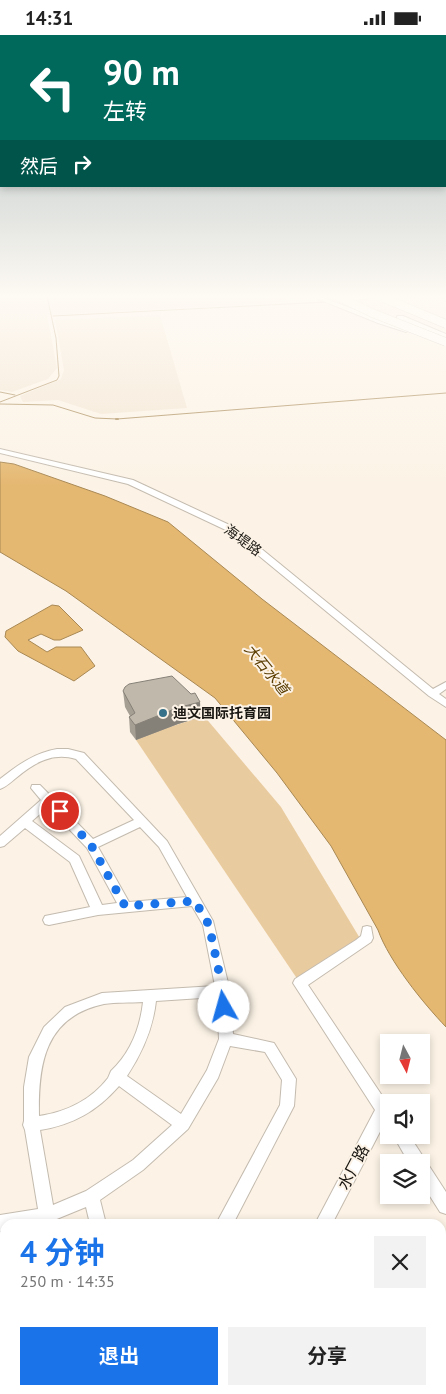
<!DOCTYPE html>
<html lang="zh">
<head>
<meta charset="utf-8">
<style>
  :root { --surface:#fff; --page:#f2f2f2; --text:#222; --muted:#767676; --accent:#1a73e8 }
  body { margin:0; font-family:"PT Sans","Noto Sans SC",sans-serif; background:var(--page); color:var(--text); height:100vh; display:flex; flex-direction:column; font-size:19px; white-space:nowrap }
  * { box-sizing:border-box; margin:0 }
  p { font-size:16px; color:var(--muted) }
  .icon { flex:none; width:28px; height:28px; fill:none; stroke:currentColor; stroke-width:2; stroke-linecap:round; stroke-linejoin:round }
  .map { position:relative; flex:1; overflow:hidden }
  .panel { position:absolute; left:0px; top:1184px; width:446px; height:176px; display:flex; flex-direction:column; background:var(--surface); border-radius:15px 15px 0 0; box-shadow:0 2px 8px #0003 }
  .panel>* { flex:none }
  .hud { position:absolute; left:0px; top:0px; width:446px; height:152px; box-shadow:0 2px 8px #0003; background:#00695c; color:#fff; overflow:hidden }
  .needle { width:32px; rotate:173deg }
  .buttons { position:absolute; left:380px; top:999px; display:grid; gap:10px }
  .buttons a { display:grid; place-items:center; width:50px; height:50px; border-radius:0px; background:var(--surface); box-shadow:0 2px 8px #0003; font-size:25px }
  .pin { position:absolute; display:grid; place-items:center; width:42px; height:42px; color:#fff; margin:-21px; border:2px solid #fff; border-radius:50%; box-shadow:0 1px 5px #0007 }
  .me { position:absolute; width:55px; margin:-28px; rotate:353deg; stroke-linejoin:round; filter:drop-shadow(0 0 4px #0008) }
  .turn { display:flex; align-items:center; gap:18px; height:105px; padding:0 20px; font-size:22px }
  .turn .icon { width:65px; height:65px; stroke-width:2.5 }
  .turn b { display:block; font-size:35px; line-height:42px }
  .then { display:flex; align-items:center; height:48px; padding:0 20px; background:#0003; gap:10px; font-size:19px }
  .round { display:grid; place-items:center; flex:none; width:52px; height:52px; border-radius:0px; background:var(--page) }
  .summary { display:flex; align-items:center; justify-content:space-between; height:85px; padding:0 20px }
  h1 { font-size:30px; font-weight:700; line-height:38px; color:var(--accent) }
  .action { display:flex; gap:10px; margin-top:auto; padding:10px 20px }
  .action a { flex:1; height:58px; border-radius:0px; background:var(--accent); color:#fff; font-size:20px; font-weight:700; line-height:58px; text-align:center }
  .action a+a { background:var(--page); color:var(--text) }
  .status { display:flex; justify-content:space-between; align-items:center; height:35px; padding:0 25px; background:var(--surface); direction:ltr }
  .status svg { height:14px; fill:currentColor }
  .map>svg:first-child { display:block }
  .built { fill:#f4e6d3 }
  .green { fill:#e9cba0 }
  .water { fill:#e5b871; stroke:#a88854 }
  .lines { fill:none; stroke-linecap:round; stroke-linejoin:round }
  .stream-far1 { stroke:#a88854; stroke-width:1 }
  .stream { stroke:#a88854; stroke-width:2 }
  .minor-casing { stroke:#c4bbaf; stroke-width:2 }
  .major-casing { stroke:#c4bbaf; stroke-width:2 }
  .highway-casing { stroke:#c4bbaf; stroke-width:2 }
  .minor { fill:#fff; fill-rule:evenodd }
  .major { fill:#fff; fill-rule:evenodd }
  .highway { fill:#fff; fill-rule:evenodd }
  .highway-bridge-casing { stroke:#c4bbaf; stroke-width:9; stroke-linecap:butt }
  .highway-bridge { stroke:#fff; stroke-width:8 }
  .wall { fill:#a59e93 }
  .shaded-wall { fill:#868178 }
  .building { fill:#c0b8ab; stroke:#868178 }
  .route { stroke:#1a73e8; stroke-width:9; stroke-dasharray:0 16.2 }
  .poi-dot { fill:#367189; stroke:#fcf3e6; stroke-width:2 }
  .labels { text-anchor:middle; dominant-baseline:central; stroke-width:4; stroke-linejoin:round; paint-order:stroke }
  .street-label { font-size:14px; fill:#1a1712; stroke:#fcf3e6 }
  .poi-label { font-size:14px; font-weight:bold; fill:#1a1712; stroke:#fcf3e6; text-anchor:start }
  .water-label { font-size:15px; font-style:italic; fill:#5a3c00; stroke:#fcf3e6 }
  .near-street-label { font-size:16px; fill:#1a1712; stroke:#fcf3e6 }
</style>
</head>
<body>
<div class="status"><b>14:31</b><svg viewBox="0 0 49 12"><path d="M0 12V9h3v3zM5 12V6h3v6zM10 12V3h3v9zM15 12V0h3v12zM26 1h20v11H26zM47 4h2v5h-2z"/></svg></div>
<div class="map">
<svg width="446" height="1359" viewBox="0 0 446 1359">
  <rect width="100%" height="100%" fill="#fcf3e6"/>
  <path class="built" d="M0,261H284L288,267L47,280L57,333L48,344L12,357L0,355Z
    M160,280L187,373L101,379L58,365L23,367L20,361L61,344L64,335L55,285Z"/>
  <path class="green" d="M204,681L281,772L361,905L300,948L136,705L151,698Z"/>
  <path class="water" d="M0,427L14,429L105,461L168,487L262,564L446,705V992C423,968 389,926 378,895L331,811L277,738L215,663L66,556L0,517Z
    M52,570L59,571L83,595L60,605H54L41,599L28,605L47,617L56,612H81L95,631L74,646L18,616L5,602L6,596Z"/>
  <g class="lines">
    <path class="stream-far1" d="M53,281L327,267
      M0,357L15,360
      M0,367L57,345L59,341L56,303L47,261
      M0,369L53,370L95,383L117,384L446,358"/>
    <path class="stream" d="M116,384H118"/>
    <defs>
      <path id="minor" d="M311,261H318L409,295L406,297L378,288Z
        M0,414L133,445L236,493L433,654L446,647V654L439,659L446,664V672L429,661L230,497L128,449L0,418Z
        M57,714H68L84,718L167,806L213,886L230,956L233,999L274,1008L296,1044L294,1071L233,1189H216L280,1070L282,1045L265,1017L230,1011L218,1043L188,1094L143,1135L100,1165L106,1189H90L86,1172L47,1188L5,1189V1195L0,1196V1180L38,1174L25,1095L23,1090L24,1086V1052L29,1022L44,992L65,972L102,958L215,951L203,890L192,871L98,880L49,890L45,889L43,885L45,881L90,872L70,827L25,793L4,811L0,812V801L41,765L31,753L32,750H40L93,804L134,785L76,724C52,717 34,728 16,743C11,747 6,752 0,754V744C18,730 34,718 57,714ZM48,772L87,813L117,868L102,870L79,821L32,786ZM140,792L159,812L187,862L129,867L98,812ZM217,962L219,1004L207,1035L181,1079L127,1041C142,1018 153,994 156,966ZM143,967C140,994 130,1018 111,1036C110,1038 109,1041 108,1043C91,1065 66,1077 39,1081C38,1030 44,982 104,969C116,967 130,968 143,967ZM119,1051L172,1090L133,1125L86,1156L53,1170L40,1095C73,1090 97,1076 119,1051Z
        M367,891L371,892L373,903L371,907L308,950L389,1071V1091L384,1089L332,1189H315L375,1075L293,948L295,944L356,905L361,901L363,892Z
        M393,1100H409L446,1157V1179L440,1177L421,1147V1128H409Z
        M5,1274V1292L0,1294V1276Z
        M0,1329L5,1331V1350L0,1348Z
        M18,1355H41L43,1359H20Z
        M127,1355H145L143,1359H125Z
        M232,1355H250L248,1359H230Z"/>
      <path id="major" d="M323,261H384L355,265L326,263Z"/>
      <path id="highway" d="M397,281H403L446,299V304L397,285Z"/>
    </defs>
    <use href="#minor" class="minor-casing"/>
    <use href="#major" class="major-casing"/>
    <use href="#highway" class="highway-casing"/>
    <use href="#minor" class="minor"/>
    <use href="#major" class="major"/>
    <use href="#highway" class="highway"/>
    <defs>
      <path id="highway-bridge" d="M337,261L372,278L446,307
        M379,261L446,289"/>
    </defs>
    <use href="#highway-bridge" class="highway-bridge-casing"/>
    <use href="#highway-bridge" class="highway-bridge"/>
  </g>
  <path class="wall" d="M123,656L191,659L201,682L178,689L136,705L130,697L129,682L130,681L125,672Z"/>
  <path class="shaded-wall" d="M200,667L201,682L178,689L136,705L135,690L177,673Z"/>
  <path class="building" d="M172,641L191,659L195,658L200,667L177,673L135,690L129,682L135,678L123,656L125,652L129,649Z"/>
  <linearGradient id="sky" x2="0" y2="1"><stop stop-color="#a7b6b8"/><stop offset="0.58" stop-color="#fefaf4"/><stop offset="1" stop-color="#fefaf4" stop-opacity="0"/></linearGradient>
  <rect width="446" height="451" fill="url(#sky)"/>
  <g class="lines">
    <path class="route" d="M60,776L91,810L125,871L195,866L209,890L223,956L224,972"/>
  </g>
  <circle class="poi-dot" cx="163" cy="678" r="5"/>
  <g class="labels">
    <g class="street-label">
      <text transform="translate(243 505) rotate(36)">海堤路</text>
    </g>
    <g class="poi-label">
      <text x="173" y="678">迪文国际托育园</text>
    </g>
    <g class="water-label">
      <text transform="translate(267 634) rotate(51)">大石水道</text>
    </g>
    <g class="near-street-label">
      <text transform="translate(353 1132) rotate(-62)">水厂路</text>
    </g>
  </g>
</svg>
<div class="buttons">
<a><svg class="needle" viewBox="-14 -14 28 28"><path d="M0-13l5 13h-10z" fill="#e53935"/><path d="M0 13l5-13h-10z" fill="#767676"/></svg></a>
<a><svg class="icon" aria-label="sound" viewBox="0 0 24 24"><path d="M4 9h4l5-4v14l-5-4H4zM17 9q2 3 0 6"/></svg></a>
<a><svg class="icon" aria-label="layers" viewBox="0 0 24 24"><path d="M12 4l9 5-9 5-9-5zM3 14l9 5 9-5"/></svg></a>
</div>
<div class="pin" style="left:60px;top:776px;background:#d93025"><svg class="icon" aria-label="arrive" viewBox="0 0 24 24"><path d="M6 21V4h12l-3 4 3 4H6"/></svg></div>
<svg class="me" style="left:224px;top:972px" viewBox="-20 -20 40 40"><circle r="19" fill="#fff"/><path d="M0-13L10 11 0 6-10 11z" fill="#1a73e8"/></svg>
<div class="hud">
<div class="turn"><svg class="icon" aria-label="left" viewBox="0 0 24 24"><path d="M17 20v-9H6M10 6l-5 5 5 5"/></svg><div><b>90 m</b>左转</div></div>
<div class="then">然后<svg class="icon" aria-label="right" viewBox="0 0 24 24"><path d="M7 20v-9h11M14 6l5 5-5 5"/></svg></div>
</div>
<section class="panel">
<div class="summary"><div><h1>4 分钟</h1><p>250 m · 14:35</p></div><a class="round"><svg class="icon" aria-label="close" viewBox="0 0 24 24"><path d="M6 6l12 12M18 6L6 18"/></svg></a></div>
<div class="action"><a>退出</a><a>分享</a></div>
</section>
</div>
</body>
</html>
